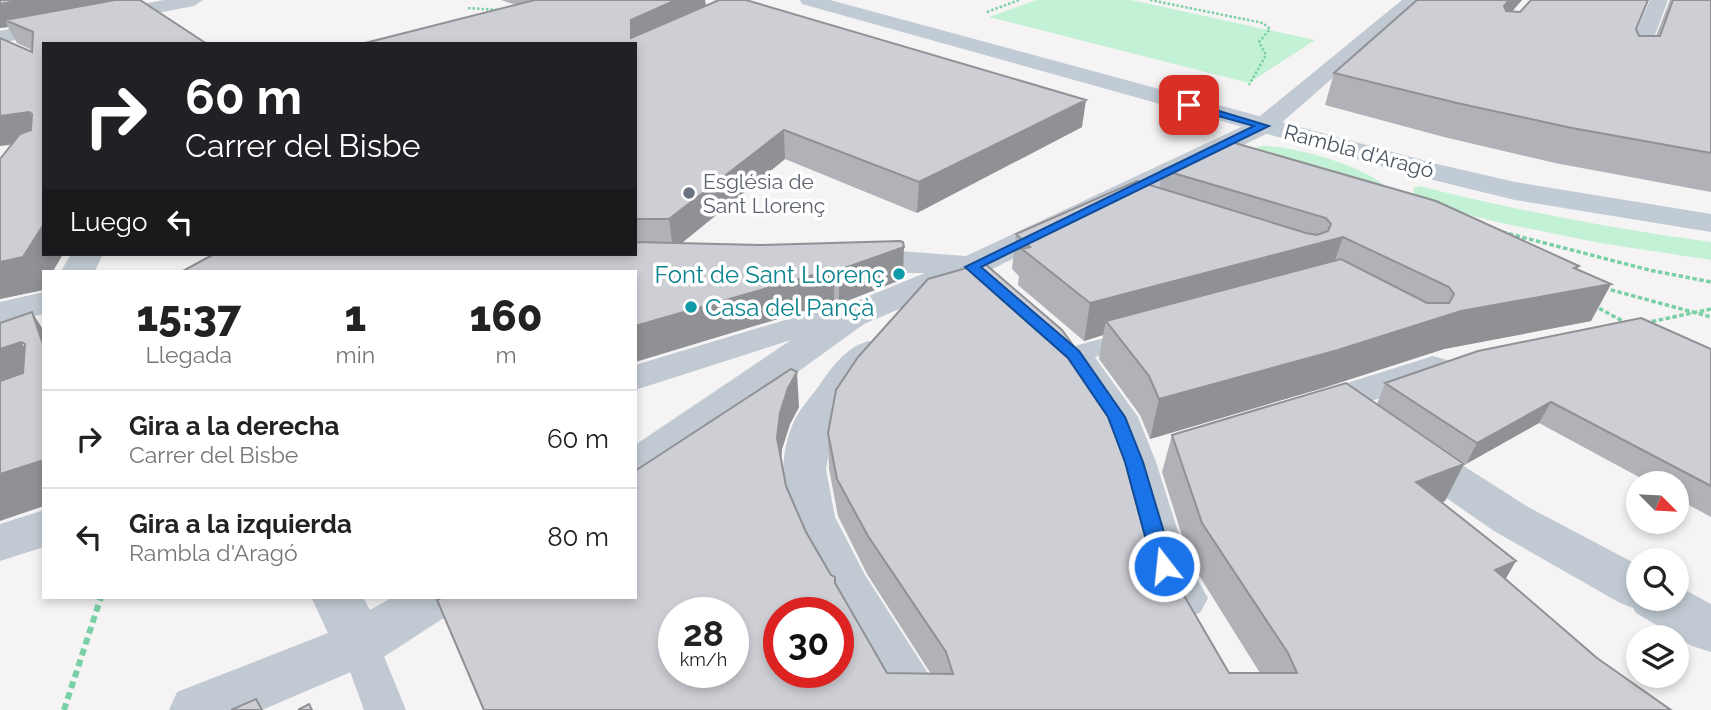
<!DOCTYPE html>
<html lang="es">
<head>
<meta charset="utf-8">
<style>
  :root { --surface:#fff; --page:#f2f2f2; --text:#222; --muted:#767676; --line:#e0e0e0 }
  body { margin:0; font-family:Raleway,sans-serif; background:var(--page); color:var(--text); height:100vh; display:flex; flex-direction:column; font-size:26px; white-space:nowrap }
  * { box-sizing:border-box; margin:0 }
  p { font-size:23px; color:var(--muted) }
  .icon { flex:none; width:38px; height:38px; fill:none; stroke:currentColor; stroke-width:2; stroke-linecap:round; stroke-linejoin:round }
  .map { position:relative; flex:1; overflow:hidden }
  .sheet { position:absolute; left:42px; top:270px; width:595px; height:329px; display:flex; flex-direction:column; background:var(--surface); border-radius:0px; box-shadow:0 4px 10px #0003 }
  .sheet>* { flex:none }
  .guide { position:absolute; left:42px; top:42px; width:595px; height:214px; border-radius:0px; box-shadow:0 4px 10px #0003; background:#202124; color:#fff; overflow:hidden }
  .needle { width:46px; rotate:114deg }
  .tools { position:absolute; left:1626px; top:471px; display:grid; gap:14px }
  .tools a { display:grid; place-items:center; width:63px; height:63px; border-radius:50%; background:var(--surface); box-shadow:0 4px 10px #0003; font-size:35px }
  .speed { position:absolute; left:658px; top:597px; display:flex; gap:14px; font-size:35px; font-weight:700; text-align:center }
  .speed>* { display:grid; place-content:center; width:91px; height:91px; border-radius:50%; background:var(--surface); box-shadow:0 4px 10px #0003; line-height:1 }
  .speed small { font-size:18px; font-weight:400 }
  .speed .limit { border:10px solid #d22; background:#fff; color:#111 }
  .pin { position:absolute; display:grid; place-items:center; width:60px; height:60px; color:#fff; margin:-30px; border-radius:14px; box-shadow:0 4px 10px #0006 }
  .me { position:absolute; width:77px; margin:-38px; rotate:344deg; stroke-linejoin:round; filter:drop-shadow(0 0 5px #0008) }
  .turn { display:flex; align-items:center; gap:24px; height:147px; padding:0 28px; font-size:32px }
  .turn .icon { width:91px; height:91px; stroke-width:2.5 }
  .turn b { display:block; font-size:49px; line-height:60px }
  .then { display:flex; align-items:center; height:66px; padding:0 28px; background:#0003; gap:14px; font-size:26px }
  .eta { display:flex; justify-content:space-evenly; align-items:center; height:119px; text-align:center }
  .eta b { font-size:42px; font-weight:800; line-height:49px }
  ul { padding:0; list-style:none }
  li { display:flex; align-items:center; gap:21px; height:98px; padding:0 28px; border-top:2px solid var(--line) }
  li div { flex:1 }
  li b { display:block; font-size:26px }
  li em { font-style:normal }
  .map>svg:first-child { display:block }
  .green { fill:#c3f1d5 }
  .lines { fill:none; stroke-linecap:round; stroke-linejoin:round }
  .path-far2 { stroke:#7ad0a6; stroke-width:2.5; stroke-dasharray:2.5 2; stroke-linecap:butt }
  .path-far1 { stroke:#7ad0a6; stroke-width:3.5; stroke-dasharray:4.5 2.5; stroke-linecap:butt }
  .path { stroke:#7ad0a6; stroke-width:6; stroke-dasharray:7 4.5; stroke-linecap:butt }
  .lane { fill:#c1cad2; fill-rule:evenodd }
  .street { fill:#c1cad2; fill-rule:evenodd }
  .secondary { fill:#c1cbd6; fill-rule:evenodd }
  .wall { fill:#b0b2b7 }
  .shaded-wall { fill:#909195 }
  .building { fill:#cdcfd5; stroke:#909195; stroke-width:2; fill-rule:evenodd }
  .route { fill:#1a73e8; stroke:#114b97; stroke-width:2 }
  .worship-dot { fill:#6b7280; stroke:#fff; stroke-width:2.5 }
  .culture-dot { fill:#0f9aa8; stroke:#fff; stroke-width:2.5 }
  .labels { text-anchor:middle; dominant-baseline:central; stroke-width:7; stroke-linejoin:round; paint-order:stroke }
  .far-street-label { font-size:21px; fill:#4a5661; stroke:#fff }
  .far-worship-label { font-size:21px; fill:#5b616d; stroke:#fff; text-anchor:start }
  .culture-label { font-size:24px; fill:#0d838f; stroke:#fff; text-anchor:end }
</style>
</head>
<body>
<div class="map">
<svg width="1711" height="710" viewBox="0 0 1711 710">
  <rect width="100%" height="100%" fill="#f5f3f3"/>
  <path class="green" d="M1036,0H1131L1315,40L1249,83L989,17Z
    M1262,146C1291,145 1370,167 1388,189L1243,152Z
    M1419,186C1515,210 1613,229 1711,242V260L1600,243L1497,222L1443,208L1414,195L1413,188Z"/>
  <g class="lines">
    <path class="path-far2" d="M1150,0L1263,23L1270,29L1259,42L1266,55L1249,85
      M468,8L498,10
      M987,12L1019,0"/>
    <path class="path-far1" d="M1502,232L1649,270L1711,282
      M1604,288L1711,317
      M1593,305L1628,324
      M1645,323L1711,309"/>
    <path class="path" d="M64,710L101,597"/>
    <path class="lane" d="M1138,329L1148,331L1152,337L1148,343L1073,363L1063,361L1059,355L1063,349Z
      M360,627L374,632L406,710H364L340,644L346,632Z"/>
    <path class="street" d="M164,0H203L194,6L0,43V31Z
      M1402,0H1422L1272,131L984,273L864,324L651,478L635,482V445L791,340L635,390V365L835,305L842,307L925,273H851L839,270L834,263L839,256L899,251L966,256L1254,121Z
      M1650,0H1668L1646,59L1643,64H1627L1624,59Z
      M71,254H103L95,271H61Z
      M44,292V314L0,324V302Z
      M869,341L883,344L888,352L856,390L834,425L826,469L835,517L865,575L940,692L948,710H888L838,620V612H834C802,555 766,492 792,426C797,412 810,398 819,386C831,368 847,346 869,341Z
      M1080,352L1094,356L1138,417L1156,462L1188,563L1208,598L1200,613L1182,619L1164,613L1139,566L1112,462L1096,418L1060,364L1066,356Z
      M1433,356L1447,360L1453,368L1447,376L1311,421L1296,417L1290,408L1296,399Z
      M1412,438L1428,443L1528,507L1638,565V598H1676V585L1711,604V652L1692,646L1636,613L1633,608L1620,603L1494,531L1396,463L1390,453L1396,443Z
      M44,510V547L0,561V524Z
      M311,597H363L370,610L393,597H461L453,612L379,660L262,710H169L177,692L328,633Z"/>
    <path class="secondary" d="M800,0H830L1437,164L1515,182L1711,214V232L1515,200L1421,177L802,4Z"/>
  </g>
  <path class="wall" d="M0,0H140L44,254H63L53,271H44L43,290L0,299V159L11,145L0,146L32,50L17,43L8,27L0,28Z
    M501,0H705L706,6L1082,127L917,213L785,159L682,243L903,279L839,304L834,302L635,362V44Z
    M1522,0L1512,11L1636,29L1639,36H1656L1670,0H1711V192L1555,163L1444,137L1325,105L1334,73Z
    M1163,170L1579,266L1577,269L1611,284L1591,321L1444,349L1323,388L1150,439L1140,415L1099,359L1103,335L1084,341L1018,285L1019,276L1012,269L1016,234L1159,188Z
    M1711,349V517L1676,498V483H1650L1539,423L1466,464L1377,404L1385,383Z
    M799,407L790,424L782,449L781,458L786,486L806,532L887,673L931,674L867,574L838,516L829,469L828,433L1146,530L1229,673H1260L1190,561L1162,472L1172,435L1464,464L1445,501L1442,502L1506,579L1597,658L1671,710H483L437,600Z"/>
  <path class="shaded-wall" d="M22,0H123L5,20L8,27L0,28V4Z
    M676,0H705L706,9L631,38V20Z
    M1509,0H1522L1493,34L1504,6Z
    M1086,100L1082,127L917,213L919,182Z
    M29,112L44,139L0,146V116Z
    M784,130L785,159L673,250L669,219Z
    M44,224V254H63L53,271H44L43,290L0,299V262Z
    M1343,237L1331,272L1106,321L1103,335L1084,341L1090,303Z
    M904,247L903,279L839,304V270Z
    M1579,266L1565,292L1611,284L1591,321L1444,349L1323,388L1150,439L1159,399L1461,311Z
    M834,269V302L635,362V326Z
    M32,312L44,331V347Z
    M21,342L43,377L0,393V349Z
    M797,372L799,407L790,424L782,449L780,474L777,438L780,413L788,388Z
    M1551,402L1539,423L1466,464L1477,443Z
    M44,460V506L0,521V474Z
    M1464,464L1445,501L1398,519L1416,482Z
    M1516,561L1494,599L1495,570Z"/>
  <path class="building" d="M0,0H22L0,4Z
    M115,0H140L207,44H44V224L23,257L0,262V159L20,134L31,130L32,114L29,112L0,116V38L32,52L33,32L5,20Z
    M535,0H676L631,20V38L719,0H746L1086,100L919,182L784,130L669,219H635V44H361Z
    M1417,0H1509L1504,6L1506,11L1520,12L1531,0H1648L1636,29L1639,36H1660L1673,0H1711V153L1572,128L1457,103L1334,73Z
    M1228,141L1436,201L1579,266L1574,268L1611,284L1461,311L1338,350L1159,399L1149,376L1106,321L1341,259L1427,303H1449L1454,294L1449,287L1343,237L1090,303L1022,249L1030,247L1016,234L1137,181L1306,233L1317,235L1328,231L1331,224L1326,218L1163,170Z
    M900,241L903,242L904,247L839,270L834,269L635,326V271H183L214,254H635V242L760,245Z
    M984,263L1062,330L1101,384L1117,426L1146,530L1229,673H1297L1288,653L1202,523L1172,435L1346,383L1464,464L1416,482L1516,561L1495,570L1597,658L1671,710H484L437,600L443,597H635V471L791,369L797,372L788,388L780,413L777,438L786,486L806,532L831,575L835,577V583L887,673L953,674L946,652L868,536L837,479L828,433L836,390L858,357L928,279ZM674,612H733V672H674ZM779,612H838V672H779Z
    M32,312L44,347V460L0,474V381L23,373L25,344L21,342L0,349V323Z
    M1641,318L1711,349V486L1551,402L1477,443L1385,383L1478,351Z
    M256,699L262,710H231Z
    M309,704L312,710H298Z"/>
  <path class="route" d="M1189,102L1269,126L981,267L1079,351L1125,417L1143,462L1174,566L1171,572L1164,574L1156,572L1153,566L1125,462L1108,417L1068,358L965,267L1254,126L1186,107V103Z"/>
  <circle class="worship-dot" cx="689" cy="193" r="7"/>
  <g class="culture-dot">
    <circle cx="899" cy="274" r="7"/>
    <circle cx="691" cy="307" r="7"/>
  </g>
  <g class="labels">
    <g class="far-street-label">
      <text transform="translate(1359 151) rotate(15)">Rambla d'Aragó</text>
    </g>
    <g class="far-worship-label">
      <text x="703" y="181">Església de<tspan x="703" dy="24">Sant Llorenç</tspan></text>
    </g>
    <g class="culture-label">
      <text x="885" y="274">Font de Sant Llorenç</text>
      <text x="705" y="307" text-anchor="start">Casa del Pançà</text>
    </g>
  </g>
</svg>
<div class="tools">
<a><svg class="needle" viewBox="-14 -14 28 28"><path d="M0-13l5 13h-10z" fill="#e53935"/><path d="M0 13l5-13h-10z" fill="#767676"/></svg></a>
<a><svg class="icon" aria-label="search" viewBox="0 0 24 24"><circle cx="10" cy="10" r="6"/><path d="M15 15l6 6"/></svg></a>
<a><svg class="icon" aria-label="layers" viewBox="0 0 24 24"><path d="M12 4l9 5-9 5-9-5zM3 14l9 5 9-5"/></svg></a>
</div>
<div class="speed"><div>28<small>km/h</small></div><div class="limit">30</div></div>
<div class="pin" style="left:1189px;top:105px;background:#d93025"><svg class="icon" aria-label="arrive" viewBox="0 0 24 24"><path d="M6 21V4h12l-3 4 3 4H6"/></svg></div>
<svg class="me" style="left:1164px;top:566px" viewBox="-20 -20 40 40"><circle r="17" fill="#1a73e8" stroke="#fff" stroke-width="3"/><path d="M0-11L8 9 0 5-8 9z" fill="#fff"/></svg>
<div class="guide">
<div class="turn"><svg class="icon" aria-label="right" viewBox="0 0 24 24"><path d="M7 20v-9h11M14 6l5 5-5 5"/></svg><div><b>60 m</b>Carrer del Bisbe</div></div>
<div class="then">Luego<svg class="icon" aria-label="left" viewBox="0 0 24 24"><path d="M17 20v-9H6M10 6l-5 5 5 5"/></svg></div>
</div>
<section class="sheet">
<div class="eta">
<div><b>15:37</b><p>Llegada</p></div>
<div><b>1</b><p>min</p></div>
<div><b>160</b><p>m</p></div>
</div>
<ul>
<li><svg class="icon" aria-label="right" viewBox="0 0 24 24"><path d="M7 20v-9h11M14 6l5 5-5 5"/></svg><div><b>Gira a la derecha</b><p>Carrer del Bisbe</p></div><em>60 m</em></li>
<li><svg class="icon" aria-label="left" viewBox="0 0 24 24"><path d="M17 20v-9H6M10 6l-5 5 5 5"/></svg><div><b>Gira a la izquierda</b><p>Rambla d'Aragó</p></div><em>80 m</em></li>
</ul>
</section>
</div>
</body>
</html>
